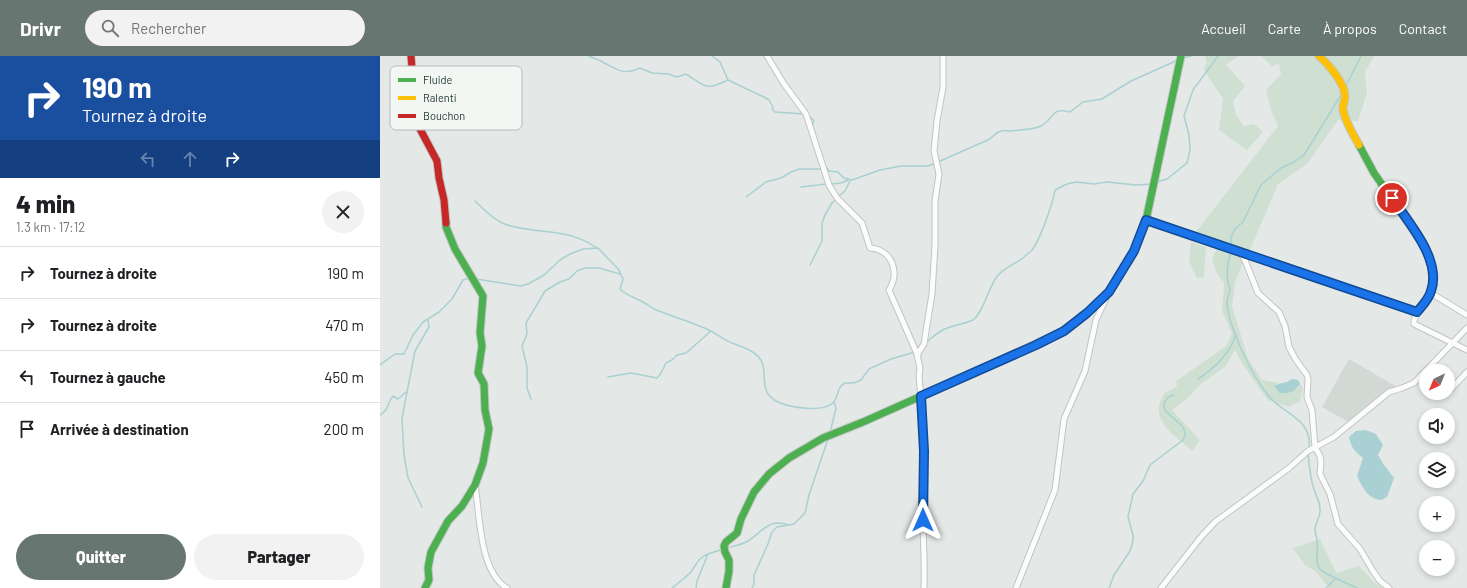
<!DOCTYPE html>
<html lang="fr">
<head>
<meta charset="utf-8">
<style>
  :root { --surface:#fff; --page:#f2f2f2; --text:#202124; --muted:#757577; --line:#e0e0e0; --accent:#677670 }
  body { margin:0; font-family:Barlow,sans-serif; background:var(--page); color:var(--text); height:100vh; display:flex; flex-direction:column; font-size:15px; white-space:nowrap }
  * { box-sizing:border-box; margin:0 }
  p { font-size:13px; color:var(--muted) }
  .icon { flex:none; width:22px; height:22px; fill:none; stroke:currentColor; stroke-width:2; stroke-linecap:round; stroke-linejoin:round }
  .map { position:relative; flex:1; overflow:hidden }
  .drawer { display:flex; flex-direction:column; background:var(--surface); width:380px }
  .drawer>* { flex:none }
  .top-card { background:#1a4fa0; color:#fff; overflow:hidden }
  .needle { width:26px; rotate:223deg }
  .buttons { position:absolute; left:1039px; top:308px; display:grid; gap:8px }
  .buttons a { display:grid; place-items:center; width:36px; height:36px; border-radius:50%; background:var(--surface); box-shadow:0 2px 6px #0003; font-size:20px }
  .pin { position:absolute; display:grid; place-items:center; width:34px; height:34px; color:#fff; margin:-17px; border:2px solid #fff; border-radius:50%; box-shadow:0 1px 4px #0007 }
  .me { position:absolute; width:44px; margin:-22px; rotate:0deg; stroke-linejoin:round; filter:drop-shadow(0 0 3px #0008) }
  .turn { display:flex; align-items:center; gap:14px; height:84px; padding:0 16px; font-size:18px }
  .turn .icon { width:52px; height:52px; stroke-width:2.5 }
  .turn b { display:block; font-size:28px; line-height:34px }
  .lanes { display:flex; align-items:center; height:38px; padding:0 16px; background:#0003; justify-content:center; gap:20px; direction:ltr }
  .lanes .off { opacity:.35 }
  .round { display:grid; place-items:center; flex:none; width:42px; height:42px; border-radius:21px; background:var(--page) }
  .headline { display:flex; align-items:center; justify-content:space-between; height:68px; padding:0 16px }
  h1 { font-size:24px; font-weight:800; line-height:30px }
  .action { display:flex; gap:8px; margin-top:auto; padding:8px 16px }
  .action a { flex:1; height:46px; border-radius:24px; background:var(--accent); color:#fff; font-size:16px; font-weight:800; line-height:46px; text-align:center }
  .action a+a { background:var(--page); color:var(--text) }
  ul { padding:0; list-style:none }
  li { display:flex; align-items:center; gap:12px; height:52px; padding:0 16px; border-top:1px solid var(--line) }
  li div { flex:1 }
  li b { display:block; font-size:15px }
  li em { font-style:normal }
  header { display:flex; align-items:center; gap:24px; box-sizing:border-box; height:56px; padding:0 20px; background:var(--accent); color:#fff }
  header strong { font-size:19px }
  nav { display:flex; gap:22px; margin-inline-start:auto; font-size:14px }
  .search { width:280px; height:36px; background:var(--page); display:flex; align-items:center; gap:10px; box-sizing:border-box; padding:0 14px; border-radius:22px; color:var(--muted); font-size:15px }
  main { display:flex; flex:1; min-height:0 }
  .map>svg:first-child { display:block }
  .built { fill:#d2d9d5 }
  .green { fill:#cfe0d2 }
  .water { fill:#a9d0d2 }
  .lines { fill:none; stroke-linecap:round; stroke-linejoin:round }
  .stream { stroke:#a9d0d2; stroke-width:1.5 }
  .street-casing { stroke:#c1c5c3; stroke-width:7 }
  .fast-casing { stroke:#c0c5c3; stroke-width:9 }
  .slow-casing { stroke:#c0c5c3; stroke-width:9 }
  .jam-casing { stroke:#c0c5c3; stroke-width:9 }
  .street { stroke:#fbfcfb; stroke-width:5 }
  .fast { stroke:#4caf50; stroke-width:7 }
  .slow { stroke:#ffc107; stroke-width:7 }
  .jam { stroke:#c62828; stroke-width:7 }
  .route-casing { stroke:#114b97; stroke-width:10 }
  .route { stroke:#1a73e8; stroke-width:7 }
  .key { fill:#f2f7f4; stroke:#b4beba; stroke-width:1 }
  .key-label { font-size:11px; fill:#243931 }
</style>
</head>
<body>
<header>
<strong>Drivr</strong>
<div class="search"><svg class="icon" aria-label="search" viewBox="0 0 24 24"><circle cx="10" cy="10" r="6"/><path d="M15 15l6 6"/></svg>Rechercher</div>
<nav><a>Accueil</a><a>Carte</a><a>À propos</a><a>Contact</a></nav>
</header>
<main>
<section class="drawer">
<div class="top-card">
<div class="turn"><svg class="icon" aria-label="right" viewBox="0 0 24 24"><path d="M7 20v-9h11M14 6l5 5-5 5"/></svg><div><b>190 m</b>Tournez à droite</div></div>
<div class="lanes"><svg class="icon off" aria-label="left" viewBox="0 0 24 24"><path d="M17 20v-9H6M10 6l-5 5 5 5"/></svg><svg class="icon off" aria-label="ahead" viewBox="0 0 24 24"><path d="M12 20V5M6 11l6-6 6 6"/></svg><svg class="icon" aria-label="right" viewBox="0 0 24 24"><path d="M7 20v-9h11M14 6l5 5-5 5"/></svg></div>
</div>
<div class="headline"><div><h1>4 min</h1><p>1.3 km · 17:12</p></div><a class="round"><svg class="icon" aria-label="close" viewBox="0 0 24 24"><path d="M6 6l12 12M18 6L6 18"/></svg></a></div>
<ul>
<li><svg class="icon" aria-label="right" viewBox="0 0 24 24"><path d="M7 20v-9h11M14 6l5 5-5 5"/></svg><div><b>Tournez à droite</b></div><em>190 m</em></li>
<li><svg class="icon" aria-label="right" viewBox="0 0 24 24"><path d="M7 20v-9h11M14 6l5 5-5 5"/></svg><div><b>Tournez à droite</b></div><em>470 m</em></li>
<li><svg class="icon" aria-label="left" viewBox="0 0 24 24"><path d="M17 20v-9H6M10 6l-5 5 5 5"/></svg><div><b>Tournez à gauche</b></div><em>450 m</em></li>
<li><svg class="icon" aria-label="arrive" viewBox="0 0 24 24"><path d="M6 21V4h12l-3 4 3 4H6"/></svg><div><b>Arrivée à destination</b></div><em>200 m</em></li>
</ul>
<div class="action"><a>Quitter</a><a>Partager</a></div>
</section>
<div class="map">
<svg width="1087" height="532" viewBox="0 0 1087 532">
  <rect width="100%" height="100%" fill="#e4e8e6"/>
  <path class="built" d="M969,303L1017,331L972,368L942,351Z"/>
  <path class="green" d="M825,0H859L846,9L865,30L853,45L856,59L864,70L874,68L883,76L867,94L839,74L843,43L824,14L827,5Z
    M881,0H994L985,16L987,37L978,65L958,64L927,108L898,128L869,196L816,176L898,70L891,54L886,34L901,18L899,8L892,10Z
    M811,186L826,191L824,221L817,222L809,205Z
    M837,192L858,199L863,207L855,226L852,250L868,303L882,324L899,327L895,330L917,333L920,328L923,332L920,345L909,351L888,344L863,309L855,294L845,311L821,328L808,342L792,354L820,384L813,395C799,383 773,368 780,346C781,343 782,340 784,338C787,334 792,335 797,330L796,325L846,290L852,277L842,256L844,227L837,217L832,203Z
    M940,483L956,517L979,510L994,526L1002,532H949L936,516L924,508L913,492Z"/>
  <path class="water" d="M912,323L918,324L920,328C914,336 909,338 900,337L894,330C901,326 906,328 912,323Z
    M986,374L996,378L1003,389L998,399L1004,409L1014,422L1007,441L1001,444C987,442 983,432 977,420L983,402C974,395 971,391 969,381L976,375Z"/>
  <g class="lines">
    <path class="stream" d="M209,0C213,2 217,3 221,5C236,13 243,20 260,12L272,17L288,18L297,21L306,18C326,31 325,35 348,24L384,41L389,44L393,51L392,53L395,56L424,58
      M332,0L340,6L348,24
      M803,2L811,0
      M965,32L981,0
      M428,59L434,65L432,70
      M558,106L610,83C616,77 621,73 629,75C639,74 652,74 661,70C675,63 669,51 690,56L703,46L722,43L751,25L798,4
      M446,111L449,115L458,116L464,122L472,124L500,114L521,110H548L554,108
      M777,126L787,123L807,107L810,94L809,79L804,60L813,34L838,0
      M451,128L461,127L468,124
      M421,131L447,128
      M366,141L386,126L401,122L411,116L419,113H442
      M458,141L465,135L470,125
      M95,145C103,153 112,162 122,167C141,175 163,174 183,178C195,180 207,185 217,192
      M851,189V181L855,173L863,166L881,129L901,112L914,106L924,99L961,39
      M851,195C848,205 846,215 848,225C848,228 850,231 850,234C849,238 847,242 847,246C848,271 872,319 887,338C901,358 933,361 929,393
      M430,209L442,185V167L445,159L452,147L455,144
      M96,223L141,230L148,228L164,219L180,204L190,198L203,193L218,192L239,214L243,223L240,233C246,239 253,241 261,245C265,247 270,250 274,253C293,261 313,266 331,275C338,279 344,284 352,287C359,290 368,292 374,297C396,311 369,339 406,349C418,352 448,357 455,344C459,336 457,332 465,327H474L481,324L489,313L511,303L535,296
      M547,286C554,279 561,274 570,271C577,268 585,268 593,264C603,257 608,233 616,222C622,212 634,209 643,202C646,199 649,197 652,194C660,184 673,147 675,134L687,128L696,126L714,128L727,126L756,129L772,128
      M0,309L15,298H24L33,279L43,266L59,256L72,243L83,224L89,222
      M228,321L251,317L277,322L281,317L286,307L292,304L297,299L306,297L331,275
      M818,323C835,312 850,298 856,278
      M151,343L147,332V311L142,290L147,278L146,267L165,235L180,226L189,223L197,215L205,212H219L240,218
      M0,359C11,352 6,347 13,340L18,343L26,336
      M450,377L456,352L454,346
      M928,397C929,408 930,422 934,433C936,441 940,444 940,453C941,461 935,466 935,473C935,477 937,481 937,485C939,494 934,504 939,512C943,518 969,528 977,532
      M42,451L28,422L24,399L22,362L35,295L49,271L48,264
      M347,492C354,490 361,489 368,485C383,475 389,462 409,469
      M292,532C298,527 305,522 310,517C317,509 317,502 328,498
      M316,532L317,525L328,498L343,493
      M372,532L374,528V519L388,488L392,476L397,471L414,468L425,457L429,439L448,383
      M729,532L734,519L750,495L753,485V479L748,461L753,438L763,425L770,409L803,384C811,371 793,364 786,355C780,348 788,340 794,339
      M946,532L956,522"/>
    <defs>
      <path id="street" d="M387,0L404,28L426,58L449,129L457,142L482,167L490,192C504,193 513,202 514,216C515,222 512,229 509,234L538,300
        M860,197L864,202L878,237L899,256L905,270L909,291L916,304L927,319L928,324L927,341L932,354L935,391L940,400L941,406L940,418L950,438L958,468L980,493L993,515L1000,525L1009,532
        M1051,237L1087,259
        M1037,256L1034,265V268L1087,294
        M1071,333L1087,316
        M95,429C100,458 99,516 127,532
        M544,532C545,508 543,485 543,461C543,414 544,367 539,320L540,312L537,299L544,288L552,238L555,189V145L559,118L554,95L557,65L563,31V0
        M636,532L675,434L684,363L705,315L716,264L727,240
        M781,532L821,481L835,466L909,412L928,395L954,381L1009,336L1022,332L1034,327L1087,272"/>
      <path id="fast" d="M766,164L1037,256C1041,250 1047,245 1050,238C1058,222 1050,204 1044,189L994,117L979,89
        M724,241L729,236L754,195L766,164L801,0
        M45,532L49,524L48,512L51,496L68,465L82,450L95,429L103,407L109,373L105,354L104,328L98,317L102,290L100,277L103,240L75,193L66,171V167
        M346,532L349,515V504L345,496L344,490L346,486L357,477L361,463L374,436L389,418L409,402L443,382L483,366L584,321"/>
      <path id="slow" d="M939,0C949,9 965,27 965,41C965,45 962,49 963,53C965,66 973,78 979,89
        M584,321L684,275L707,257L724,241"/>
      <path id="jam" d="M31,0L33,24L31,56L57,105L59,122L64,144L66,167"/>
    </defs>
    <use href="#street" class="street-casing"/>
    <use href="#fast" class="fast-casing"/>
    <use href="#slow" class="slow-casing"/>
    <use href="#jam" class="jam-casing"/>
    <use href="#street" class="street"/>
    <use href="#fast" class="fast"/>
    <use href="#slow" class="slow"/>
    <use href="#jam" class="jam"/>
  </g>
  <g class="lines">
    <defs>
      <path id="route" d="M543,464L544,395L541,340L656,289L684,275L707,257L729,236L740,218L754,195L766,164L1037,256C1042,250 1049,243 1051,235C1062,204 1029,167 1012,142"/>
    </defs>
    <use href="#route" class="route-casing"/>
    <use href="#route" class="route"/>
  </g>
  <rect x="10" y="10" width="132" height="64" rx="6" class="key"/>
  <rect x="18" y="22" width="18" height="4" fill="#4caf50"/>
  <rect x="18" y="40" width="18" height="4" fill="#ffc107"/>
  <rect x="18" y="58" width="18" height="4" fill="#c62828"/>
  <g class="key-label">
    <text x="43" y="28">Fluide</text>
    <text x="43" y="46">Ralenti</text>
    <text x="43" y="64">Bouchon</text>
  </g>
</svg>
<div class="buttons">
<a><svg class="needle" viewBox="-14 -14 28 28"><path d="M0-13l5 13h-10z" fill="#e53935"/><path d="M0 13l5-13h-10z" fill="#757577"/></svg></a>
<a><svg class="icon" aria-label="sound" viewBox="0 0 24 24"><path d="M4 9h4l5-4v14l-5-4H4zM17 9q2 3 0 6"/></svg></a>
<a><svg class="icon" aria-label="layers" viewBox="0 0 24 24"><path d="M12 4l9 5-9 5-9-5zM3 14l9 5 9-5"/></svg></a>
<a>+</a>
<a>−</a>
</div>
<div class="pin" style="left:1012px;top:142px;background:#d93025"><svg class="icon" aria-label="arrive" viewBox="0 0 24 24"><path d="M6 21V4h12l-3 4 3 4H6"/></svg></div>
<svg class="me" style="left:543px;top:464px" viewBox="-20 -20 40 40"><path d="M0-17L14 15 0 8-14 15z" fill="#1a73e8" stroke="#fff" stroke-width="4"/></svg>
</div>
</main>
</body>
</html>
